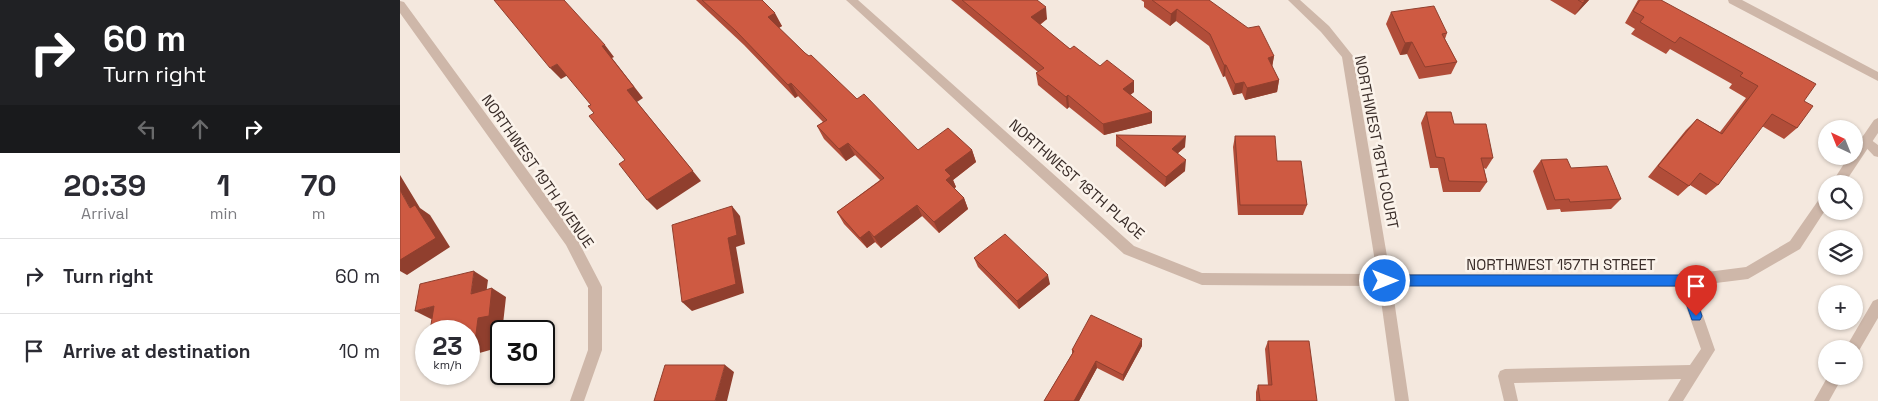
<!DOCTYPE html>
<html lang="en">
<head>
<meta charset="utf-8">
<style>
  :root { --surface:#fff; --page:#f7f7f7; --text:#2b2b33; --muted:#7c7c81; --line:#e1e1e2 }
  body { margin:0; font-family:"Space Grotesk",sans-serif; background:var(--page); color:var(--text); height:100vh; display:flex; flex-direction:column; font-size:19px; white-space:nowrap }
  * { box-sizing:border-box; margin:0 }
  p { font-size:16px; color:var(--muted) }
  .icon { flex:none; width:28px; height:28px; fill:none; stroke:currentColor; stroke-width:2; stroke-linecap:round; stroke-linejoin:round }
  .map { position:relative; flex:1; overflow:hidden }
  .details { display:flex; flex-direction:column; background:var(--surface); width:400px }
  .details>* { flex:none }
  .top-card { background:#202124; color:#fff; overflow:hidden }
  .needle { width:32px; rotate:317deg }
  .buttons { position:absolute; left:1418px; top:120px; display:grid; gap:10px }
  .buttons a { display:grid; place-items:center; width:45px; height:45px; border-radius:50%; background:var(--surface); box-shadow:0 1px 4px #0004; font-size:25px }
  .speed { position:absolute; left:15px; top:320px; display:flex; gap:10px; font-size:25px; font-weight:700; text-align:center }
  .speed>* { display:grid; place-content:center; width:65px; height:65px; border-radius:50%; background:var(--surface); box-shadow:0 1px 4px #0004; line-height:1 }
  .speed small { font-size:12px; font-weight:400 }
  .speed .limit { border:2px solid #111; border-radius:8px; background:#fff; color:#111 }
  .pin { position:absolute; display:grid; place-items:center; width:42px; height:42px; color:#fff; margin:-51px -21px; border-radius:50% 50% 50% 0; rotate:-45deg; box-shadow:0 0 5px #0007 }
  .pin .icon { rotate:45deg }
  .me { position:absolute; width:55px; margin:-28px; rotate:90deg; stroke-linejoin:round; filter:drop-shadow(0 0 4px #0008) }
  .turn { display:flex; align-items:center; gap:18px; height:105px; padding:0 20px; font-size:22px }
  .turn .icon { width:65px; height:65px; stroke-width:2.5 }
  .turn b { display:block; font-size:35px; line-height:42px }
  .lanes { display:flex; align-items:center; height:48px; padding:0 20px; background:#0003; justify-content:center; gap:25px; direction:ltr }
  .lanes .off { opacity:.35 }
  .eta { display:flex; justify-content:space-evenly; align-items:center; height:85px; text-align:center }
  .eta b { font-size:30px; font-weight:700; line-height:35px }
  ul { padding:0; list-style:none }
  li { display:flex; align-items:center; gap:15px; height:75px; padding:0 20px; border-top:1px solid var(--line) }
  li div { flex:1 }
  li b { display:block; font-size:19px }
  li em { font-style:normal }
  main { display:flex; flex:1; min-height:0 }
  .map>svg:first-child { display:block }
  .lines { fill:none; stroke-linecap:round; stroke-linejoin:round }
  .lane { fill:#ceb7a9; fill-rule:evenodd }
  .street { fill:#ceb7a9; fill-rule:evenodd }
  .wall { fill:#b14d39 }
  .shaded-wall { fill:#903f2e }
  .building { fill:#ce5a42; stroke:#903f2e }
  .route { fill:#1a73e8; stroke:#114b97 }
  .labels { text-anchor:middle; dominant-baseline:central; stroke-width:5; stroke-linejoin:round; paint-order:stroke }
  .street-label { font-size:15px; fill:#3a2d29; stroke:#fbf3eb }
</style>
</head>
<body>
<main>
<section class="details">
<div class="top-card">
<div class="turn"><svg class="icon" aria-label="right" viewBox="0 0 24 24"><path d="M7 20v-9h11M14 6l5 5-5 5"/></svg><div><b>60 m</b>Turn right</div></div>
<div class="lanes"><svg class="icon off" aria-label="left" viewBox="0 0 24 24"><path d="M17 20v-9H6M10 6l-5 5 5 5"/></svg><svg class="icon off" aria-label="ahead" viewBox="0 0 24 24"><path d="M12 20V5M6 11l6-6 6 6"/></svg><svg class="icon" aria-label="right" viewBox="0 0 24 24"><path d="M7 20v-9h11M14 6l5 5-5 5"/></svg></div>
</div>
<div class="eta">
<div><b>20:39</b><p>Arrival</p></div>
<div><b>1</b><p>min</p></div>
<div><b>70</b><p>m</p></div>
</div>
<ul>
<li><svg class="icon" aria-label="right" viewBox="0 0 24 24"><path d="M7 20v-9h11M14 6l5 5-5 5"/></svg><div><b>Turn right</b></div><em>60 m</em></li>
<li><svg class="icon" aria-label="arrive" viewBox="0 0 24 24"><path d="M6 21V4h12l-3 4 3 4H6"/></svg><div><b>Arrive at destination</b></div><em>10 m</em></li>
</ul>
</section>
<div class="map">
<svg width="1478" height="401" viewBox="0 0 1478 401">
  <rect width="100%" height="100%" fill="#f4e8de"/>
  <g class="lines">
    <path class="lane" d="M1466,136L1478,145V157L1474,156L1460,141L1462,138Z
      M1284,275L1289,277L1291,281L1315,350L1283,401H1268L1281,379L1114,383L1118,401H1104L1098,376L1100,371L1105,369L1290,365L1301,349L1277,281L1279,277Z
      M1478,299V318L1457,354L1454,355V349H1445L1473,301Z
      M1428,376H1443L1429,401H1414Z"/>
    <path class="street" d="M446,0H458L734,246L802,273L977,274L942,57L921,32L888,0H900L929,26L953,56L990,274L1284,275L1346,267L1390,241L1422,195L1426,194V209L1400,249L1348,279L1284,287L992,286L1009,401H995L979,286L802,285L724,254Z
      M1328,0H1342L1478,72V81L1329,3Z
      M0,1L4,2L176,237L200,283L202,287V350L184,401H170L188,350V288L166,245L0,13Z
      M1478,118V133L1444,184H1431L1449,156H1454V149L1474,120Z"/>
  </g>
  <path class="wall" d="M296,0H362L382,26L379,28L405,53L457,99L518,150H572L576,162L553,180L556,187L554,188L564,198L568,209L539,233L522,216L481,248L475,242L467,248L444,224L437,212L480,180L455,155L446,161L424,139L417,126L423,122L398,96L395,98L344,45Z
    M551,0H637L647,19L640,25L670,49L700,66L734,81V92L730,95L752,112V123L704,135L669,107L667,109L638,85L636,73L638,72Z
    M741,0H809L874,56L872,66L879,80L877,92L845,100L842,93L833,95L825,76L823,77L809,46L776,21L770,26L744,7V2Z
    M1150,0H1189L1175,15Z
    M1238,0H1261L1404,101L1397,128L1384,139L1362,126L1318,185L1306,195L1290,185L1278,196L1248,177L1286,130L1297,119L1320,132L1346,98L1329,88L1332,84L1270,49L1266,54L1231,34L1235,29L1225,23Z
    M991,12L1047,33L1045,39L1057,62L1051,74L1019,79L1007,54L1000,55L986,24Z
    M1026,112L1054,124L1093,158L1086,169L1084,168L1087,182L1080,192H1043L1038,168H1030L1021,123Z
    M716,135L785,147L778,153L785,171L765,187L716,146Z
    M835,136L877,161L907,205L903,215H838L833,147Z
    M1141,160L1171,168L1221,199L1211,209L1161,212L1160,209L1147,210L1133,171Z
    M574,258L650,284L619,309L578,267Z
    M868,341L917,401H856V392L858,385H868L865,349Z
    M742,346L723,381L697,368L679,401H644L672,354V350Z"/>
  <path class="shaded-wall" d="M1185,0H1189L1175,15Z
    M646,7L647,19L633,29L631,17Z
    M777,9L776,21L770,26L771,14Z
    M375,13L382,26L375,30L368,17Z
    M1012,42L1007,54L1000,55L1005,43Z
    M205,45L214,57L212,58L243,98L237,102L301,181L257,210L247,200L227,90L202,46Z
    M874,56L872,68L868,58Z
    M157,64L168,75L161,79L150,68Z
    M824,65H826L825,76L823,77Z
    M879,80L877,92L845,100L847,88Z
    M734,81V92L723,101V89Z
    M844,82L842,93L833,95L835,84Z
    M391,83L398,96L395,98L388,85Z
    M668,95L669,107L667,109L666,97Z
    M752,112V123L704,135L703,124Z
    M786,136L785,147L771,159L772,149Z
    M448,143L455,155L446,161L439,149Z
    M572,150L576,162L553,180L556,187L550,192L546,180L545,170Z
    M786,160L785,171L765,187L766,177Z
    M0,175L20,208L30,215L50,247L7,275L0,271V260L10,208L0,190Z
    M564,198L568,209L539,233L534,222Z
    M517,205L522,216L481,248L474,237Z
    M332,206L340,216L345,244L336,247L344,293L292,311L282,302Z
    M469,231L475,242L467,248L460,238Z
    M74,271L88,280L85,302L71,294Z
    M648,275L650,284L619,309L617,301Z
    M92,288L106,297L103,324L93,327L90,350L69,356V344L78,318Z
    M34,306L50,315L31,319L15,311Z
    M742,339V346L723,381V375Z
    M696,361L697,368L679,401H674Z
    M325,365L334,372L327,401H315Z"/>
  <path class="building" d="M94,0H164L205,45L202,46L234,87L227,90L293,171L247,200L219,164L225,160L189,116L194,113L188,106L191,105L157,64L150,68Z
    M302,0H362L375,13L368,17L405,53L409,56L411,55L457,99L464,94L518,150L548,128L572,150L545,170L551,176L546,180L564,198L534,222L517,205L474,237L469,231L460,238L437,212L484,178L448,143L439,149L417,126L427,120L391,83L388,85L336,31Z
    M562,0H637L646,7L631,17L670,49L674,46L700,66L707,60L734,81L723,89L752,112L703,124L668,95L666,97L636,73L644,68Z
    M752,0H809L848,28L859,26L874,56L868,58L879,80L847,88L844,82L835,84L826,65H824L810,34L777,9L771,14Z
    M1178,0H1185L1183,3Z
    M1240,0H1261L1416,84L1404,101L1413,106L1397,128L1372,114L1318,185L1300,173L1289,186L1258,166L1297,119L1322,134L1358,86L1340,76L1343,73L1280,37L1275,43L1240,22L1244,17L1233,11Z
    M1034,6L1047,33L1042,34L1057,62L1025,67L1012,42L1005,43L991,12Z
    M1026,112H1051L1054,124H1086L1093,158H1081L1087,182L1049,181L1044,158L1036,157Z
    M716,135L786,136L772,149L786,160L766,177Z
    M835,136H875L877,161H901L907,205H840Z
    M1167,159L1171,168L1207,166L1221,199L1170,202L1169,199L1155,200L1141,160Z
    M0,190L10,208L15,205L36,238L0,260Z
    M332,206L337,235L328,238L336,284L282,302L272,225Z
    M605,234L648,275L617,301L574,258Z
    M74,271L71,294L92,288L89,316L78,318L75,342L69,344V331H30L34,306L15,311L20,284Z
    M691,315L742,339L723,375L696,361L674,401H644L674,351L672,350Z
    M868,341H909L917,401H860L858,385H872Z
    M265,365H325L315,401H254Z"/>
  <path class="route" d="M985,275H1284L1290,281L1302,316L1300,320H1292L1280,286H985L979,281Z"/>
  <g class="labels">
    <g class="street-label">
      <text transform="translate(977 142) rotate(79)">NORTHWEST 18TH COURT</text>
      <text transform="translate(138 171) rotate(55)">NORTHWEST 19TH AVENUE</text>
      <text transform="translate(677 179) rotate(41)">NORTHWEST 18TH PLACE</text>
      <text x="1161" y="264">NORTHWEST 157TH STREET</text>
    </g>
  </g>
</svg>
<div class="buttons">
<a><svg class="needle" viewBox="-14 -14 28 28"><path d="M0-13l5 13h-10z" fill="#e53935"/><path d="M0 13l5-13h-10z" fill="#7c7c81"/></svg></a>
<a><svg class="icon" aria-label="search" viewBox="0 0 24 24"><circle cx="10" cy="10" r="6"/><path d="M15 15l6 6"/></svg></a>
<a><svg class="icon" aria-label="layers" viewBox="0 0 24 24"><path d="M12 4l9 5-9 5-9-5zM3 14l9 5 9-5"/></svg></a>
<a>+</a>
<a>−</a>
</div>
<div class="speed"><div>23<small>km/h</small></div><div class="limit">30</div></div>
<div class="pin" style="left:1296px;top:316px;background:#d93025"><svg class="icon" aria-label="arrive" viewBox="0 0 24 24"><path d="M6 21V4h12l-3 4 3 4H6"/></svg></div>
<svg class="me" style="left:985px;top:281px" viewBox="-20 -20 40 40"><circle r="17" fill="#1a73e8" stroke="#fff" stroke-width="3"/><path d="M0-11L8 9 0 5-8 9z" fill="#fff"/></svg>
</div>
</main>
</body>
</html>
